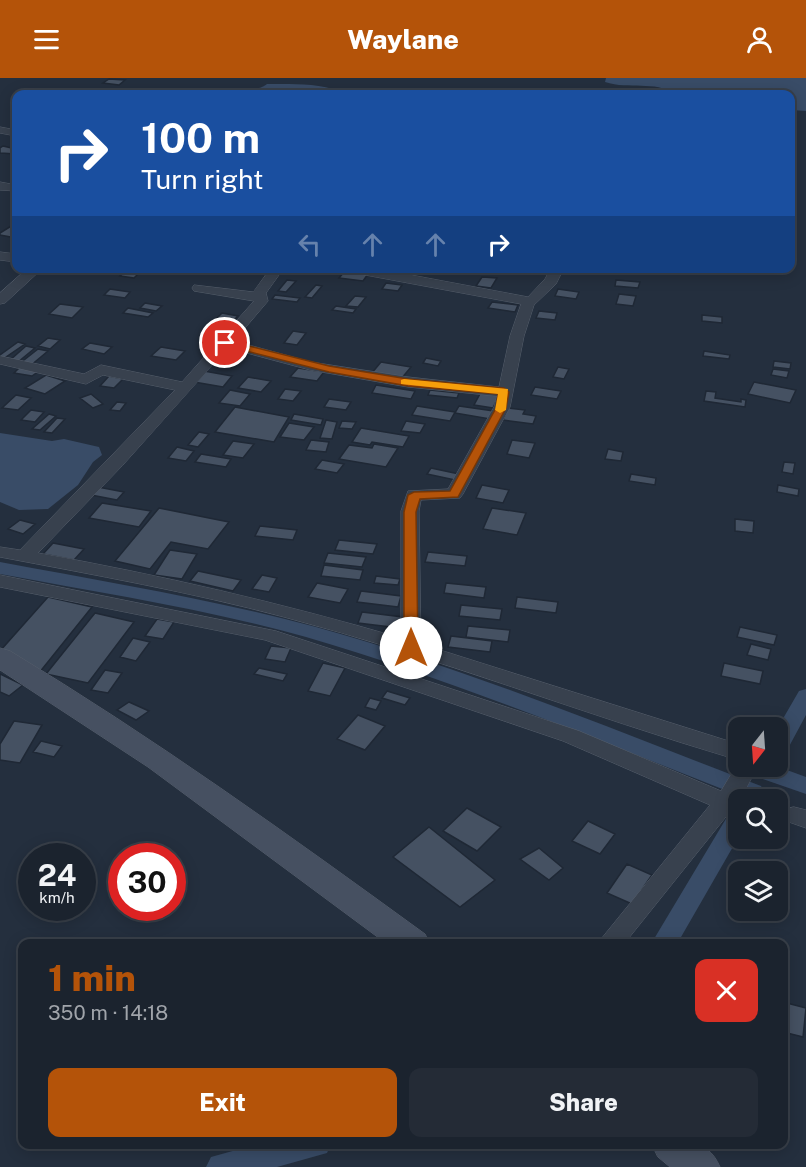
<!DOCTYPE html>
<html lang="en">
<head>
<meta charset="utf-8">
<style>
  :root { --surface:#1b232e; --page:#242b36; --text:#f1f3f6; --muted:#a0a4aa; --line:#39404a; --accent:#b45309 }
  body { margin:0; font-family:"Public Sans",sans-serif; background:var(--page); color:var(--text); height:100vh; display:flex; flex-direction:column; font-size:22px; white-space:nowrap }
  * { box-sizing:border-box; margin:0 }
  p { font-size:20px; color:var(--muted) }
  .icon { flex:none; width:33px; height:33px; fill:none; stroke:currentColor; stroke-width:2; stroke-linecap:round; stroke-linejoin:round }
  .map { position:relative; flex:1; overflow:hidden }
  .drawer { position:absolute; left:18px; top:861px; width:770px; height:210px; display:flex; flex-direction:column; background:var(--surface); border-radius:12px; box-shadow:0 3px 15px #0003,0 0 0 2px var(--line) }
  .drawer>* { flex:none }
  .top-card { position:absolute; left:12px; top:12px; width:783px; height:183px; border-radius:12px; box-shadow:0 3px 15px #0003,0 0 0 2px var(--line); background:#1a4fa0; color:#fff; overflow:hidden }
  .needle { width:39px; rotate:197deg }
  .fabs { position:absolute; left:728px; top:639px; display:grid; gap:12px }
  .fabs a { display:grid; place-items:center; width:60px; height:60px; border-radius:12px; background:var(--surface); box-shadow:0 3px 15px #0003,0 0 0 2px var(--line); font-size:30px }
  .speed { position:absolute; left:18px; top:765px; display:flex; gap:12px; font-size:30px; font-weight:700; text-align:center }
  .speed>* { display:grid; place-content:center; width:78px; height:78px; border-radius:50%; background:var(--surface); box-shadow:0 3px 15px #0003,0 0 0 2px var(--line); line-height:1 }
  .speed small { font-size:15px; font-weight:400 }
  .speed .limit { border:9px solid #d22; background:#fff; color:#111 }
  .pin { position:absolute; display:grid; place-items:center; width:51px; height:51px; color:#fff; margin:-26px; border:3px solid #fff; border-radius:50%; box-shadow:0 2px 6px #0007 }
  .me { position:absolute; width:66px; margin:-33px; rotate:0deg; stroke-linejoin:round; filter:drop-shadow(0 0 4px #0008) }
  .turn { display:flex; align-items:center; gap:21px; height:126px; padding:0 30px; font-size:27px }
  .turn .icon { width:78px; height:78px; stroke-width:2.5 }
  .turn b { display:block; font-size:42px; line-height:51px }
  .lanes { display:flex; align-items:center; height:57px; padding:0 30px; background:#0003; justify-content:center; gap:30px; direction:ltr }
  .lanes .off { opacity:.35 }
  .round { display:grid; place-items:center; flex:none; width:63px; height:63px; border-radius:12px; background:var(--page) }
  .headline { display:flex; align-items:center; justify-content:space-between; height:102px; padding:0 30px }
  h1 { font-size:36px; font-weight:800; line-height:45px; color:var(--accent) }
  .primary-button { display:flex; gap:12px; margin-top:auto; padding:12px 30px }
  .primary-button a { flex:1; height:69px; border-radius:12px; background:var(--accent); color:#fff; font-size:24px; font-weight:800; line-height:69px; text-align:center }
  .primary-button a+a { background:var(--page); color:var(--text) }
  header { display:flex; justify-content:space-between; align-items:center; height:78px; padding:0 30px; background:var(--accent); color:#fff; font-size:27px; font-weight:800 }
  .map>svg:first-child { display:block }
  .water { fill:#394c67 }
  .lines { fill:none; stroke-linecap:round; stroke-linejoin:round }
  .canal { fill:#394c67; fill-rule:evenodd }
  .building { fill:#455162; stroke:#1f2835; stroke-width:1.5 }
  .street-casing { stroke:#565f6c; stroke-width:1 }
  .secondary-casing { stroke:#565f6c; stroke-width:1 }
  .street { fill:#38414e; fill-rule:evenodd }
  .secondary { fill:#465061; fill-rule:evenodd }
  .route { fill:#b45309; stroke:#753606; stroke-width:1.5 }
  .slow { fill:#f59e0b }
</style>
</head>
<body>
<header><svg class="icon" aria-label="menu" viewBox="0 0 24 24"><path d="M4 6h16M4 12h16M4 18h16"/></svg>Waylane<svg class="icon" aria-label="person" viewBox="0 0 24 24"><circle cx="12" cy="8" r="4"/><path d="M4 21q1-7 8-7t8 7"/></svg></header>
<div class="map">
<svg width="806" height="1089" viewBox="0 0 806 1089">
  <rect width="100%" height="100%" fill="#242f3e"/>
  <path class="water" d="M606,0H806V33L791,32L790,16H676C653,2 630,12 605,4Z
    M267,6C291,6 317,5 340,13L334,16H219L220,14L240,15C249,8 257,14 267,6Z
    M0,355L52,363L64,361L99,369L102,377L93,384L78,407L48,431L19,432L0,424Z"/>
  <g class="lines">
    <path class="canal" d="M0,484C106,504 212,521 316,549C468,591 614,652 761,708L764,714L761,720H745C600,663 456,603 306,559C206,531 102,515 0,496Z
      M806,611V637L785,676L777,679V651L799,613Z
      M757,688H776L806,699V716L757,699L754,693Z
      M738,731V760L677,866H651L730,734Z
      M258,1066H331L327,1075L277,1089H206L211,1079Z"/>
  </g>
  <path class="building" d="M109,1L125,2L119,7L103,5Z
    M3,68L16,71V76L0,75V70Z
    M16,145V160L0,157V155Z
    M126,192L140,194L134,200L120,198Z
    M345,193L368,196L363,203L339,200Z
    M482,199L497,200L491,210L476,208Z
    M287,202L296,203L286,214L278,213Z
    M616,202L640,204L638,210L615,208Z
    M386,205L402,207L398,213L382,211Z
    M316,207L322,208L312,220L305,219Z
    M110,211L130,214L125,220L104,217Z
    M558,211L579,214L576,221L555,218Z
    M619,216L636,218L633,228L616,226Z
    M275,217L300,220L297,224L272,221Z
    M355,218L366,219L358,229L346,228Z
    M492,224L518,227L515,234L488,230Z
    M145,225L162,228L156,233L140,230Z
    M60,226L83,229L72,240L49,236Z
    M336,228L356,231L353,235L332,232Z
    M128,230L153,235L148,239L123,235Z
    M539,233L557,235L555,242L536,240Z
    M222,235L238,238L229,247L213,244Z
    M702,237L722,239V245L702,243Z
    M293,253L306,255L297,267L284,265Z
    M48,260L60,262L50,271L38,268Z
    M18,264L25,266L3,281H0V277Z
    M90,265L112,269L104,276L82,271Z
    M26,268L35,270L18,284L9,283Z
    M161,269L185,273L176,282L151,278Z
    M38,271L48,273L30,288L19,286Z
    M704,273L730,277L729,281L703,278Z
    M426,280L441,283L438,288L423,285Z
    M774,283L791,285L790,291L773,289Z
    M381,284L411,289L401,301L371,296Z
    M20,289L39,293L32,298L14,295Z
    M558,289L569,291L564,301L553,299Z
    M298,290L324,294L317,303L290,299Z
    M773,291L789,293L787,300L771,297Z
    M204,293L232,298L223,309L194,304Z
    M46,297L65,303L45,316L25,310Z
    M109,298L123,301L114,310L100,308Z
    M248,299L271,303L261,314L238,310Z
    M754,304L796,312L790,325L748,316Z
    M376,307L415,313L411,321L372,315Z
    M535,309L561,313L557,321L531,317Z
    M285,311L301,313L293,323L278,321Z
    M230,312L250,316L240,328L219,325Z
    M430,312L459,315L457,320L428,317Z
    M706,313L716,314L715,320L741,324V321L746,322L745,329L704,323Z
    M481,314L499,317L493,330L474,327Z
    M91,316L103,326L93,330L80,320Z
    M16,317L31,320L18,332L2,330Z
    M329,321L351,324L346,332L324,329Z
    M117,324L126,325L120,333L110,332Z
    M417,328L455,334L450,343L412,337Z
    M459,328L494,333L490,341L455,335Z
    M235,329L289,339L274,364L215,354Z
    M508,330L525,332L523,336L536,338L533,346L503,342Z
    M31,332L44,334L35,344L21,342Z
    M49,336L56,338L40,352L32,351Z
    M294,336L323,341L321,347L291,342Z
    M57,340L65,341L52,355L44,354Z
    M326,342L337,344L332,361L320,360Z
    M342,343L356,344L352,351L339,350Z
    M406,343L425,346L420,355L401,353Z
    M289,345L314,349L304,362L280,359Z
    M361,350L409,358L403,369L372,364L370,367L352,364Z
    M199,354L209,356L198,369L188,367Z
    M311,362L329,364L326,374L306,372Z
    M512,362L535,365L529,380L507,376Z
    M233,363L254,366L243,380L223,377Z
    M374,366L398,370L386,389L339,381L349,367L372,370Z
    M177,369L194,373L186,383L168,380Z
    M608,371L623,374L621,383L605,381Z
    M201,376L231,381L226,389L195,384Z
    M322,382L344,386L337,395L315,391Z
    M784,384L795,385L793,396L782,394Z
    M431,390L459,396L455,402L427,396Z
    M631,396L656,400L655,407L629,403Z
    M482,407L509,412L503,425L476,420Z
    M778,407L799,411L798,418L777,414Z
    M98,409L124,414L117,422L91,417Z
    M102,425L151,433L139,449L89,440Z
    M159,430L229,444L208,471L171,464L150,491L115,483Z
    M492,430L526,435L517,457L483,451Z
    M735,441L754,443L753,455L735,453Z
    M20,442L35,446L23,456L8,451Z
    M260,448L297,452L293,462L255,458Z
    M339,462L377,466L373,476L335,472Z
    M53,465L84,471L74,482L43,476Z
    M170,472L197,476L182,501L154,497Z
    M428,474L467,478L465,488L425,484Z
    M328,475L366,479L362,489L324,485Z
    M324,487L363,492L360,502L321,498Z
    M198,493L241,502L233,513L190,503Z
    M262,497L277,500L269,514L252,511Z
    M376,498L400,501L398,507L374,505Z
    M317,505L348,511L340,525L308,519Z
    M446,505L486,509L484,520L444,515Z
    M361,513L401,518L398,529L357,524Z
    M48,519L92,529L39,595L0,573Z
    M517,519L558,524L556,535L515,530Z
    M461,527L502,531L500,542L459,538Z
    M362,534L403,539L399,550L358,545Z
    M95,535L134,544L88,605L46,596Z
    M157,541L174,544L163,561L145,558Z
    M468,548L510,552L508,564L466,559Z
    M740,549L777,557L774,567L737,559Z
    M451,558L492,563L490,574L448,569Z
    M133,560L150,564L136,583L120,579Z
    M751,566L771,571L768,582L747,577Z
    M271,568L291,570L285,584L265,581Z
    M323,585L345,590L330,618L308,613Z
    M724,585L763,593L760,606L721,598Z
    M259,590L287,596L283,603L254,596Z
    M105,592L122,595L108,615L91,612Z
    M0,596L23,607L9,618L0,614Z
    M387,613L410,620L405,627L382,620Z
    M370,620L381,623L376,632L365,629Z
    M129,624L149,633L136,642L117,632Z
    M358,637L385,648L365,672L337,661Z
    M14,643L42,647L20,685L0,682V666Z
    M41,663L62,668L54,679L33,674Z
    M467,730L501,749L477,773L443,753Z
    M588,743L615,756L600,776L572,763Z
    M429,749L495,802L460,829L393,779Z
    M539,770L563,790L549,802L520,781Z
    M627,786L652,797L632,826L607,815Z
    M783,924L806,930L803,959L783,954Z"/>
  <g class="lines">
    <defs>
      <path id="street" d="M0,49L16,52V58L0,55Z
        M0,104L16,107V113L0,112Z
        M0,174L16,176V184L0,182Z
        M28,190H43L5,225L0,226V215Z
        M271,190H284L266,215L268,223L234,263L311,284L408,299L499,309L510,258L521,226L349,194L343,190H374L528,219L545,201L551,190H564L556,206L534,227L524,258L510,329L463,416L460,420L421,422L419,433L421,566L738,666V682C586,637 437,579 284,539C190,514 95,497 0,479V469L20,472L175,312L103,297L86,306L0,286V278L84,296L101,287L182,304L254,223L194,213L192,210L194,207L253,214ZM228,270L310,292L408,309L497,318L494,329L448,411L408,413L401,433V560C281,525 161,497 38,475L122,388Z
        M0,497L276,553L579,653L721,713L738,685V688H758L741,720L624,866H597L710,727L563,663L265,562L0,509Z
        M770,639L778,641L781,646L777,653V650H758L762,641Z
        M794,729L806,732V750L786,743L783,737L786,731Z"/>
      <path id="secondary" d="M0,570L10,573C154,660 289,757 425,856L430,866H387L148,689L0,592Z
        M652,1066C683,1066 706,1057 720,1089H670L658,1079Z"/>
    </defs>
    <use href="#street" class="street-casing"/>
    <use href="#secondary" class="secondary-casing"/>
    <use href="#street" class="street"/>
    <use href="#secondary" class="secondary"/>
  </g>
  <path class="route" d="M225,262L329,288L408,301L504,310L509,314L506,330L458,419L420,421L416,434L418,570L415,573H406L404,570V434L408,417L414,414L450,413L496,330L498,316L408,308L329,294L222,267V263Z"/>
  <path class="slow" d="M404,301L508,311L506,332L500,335L495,332L498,316L401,306V302Z"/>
</svg>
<div class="fabs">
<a><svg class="needle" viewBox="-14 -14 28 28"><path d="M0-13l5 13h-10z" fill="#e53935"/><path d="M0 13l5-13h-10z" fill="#a0a4aa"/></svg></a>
<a><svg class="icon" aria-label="search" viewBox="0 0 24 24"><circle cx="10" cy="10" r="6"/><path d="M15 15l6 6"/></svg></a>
<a><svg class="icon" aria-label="layers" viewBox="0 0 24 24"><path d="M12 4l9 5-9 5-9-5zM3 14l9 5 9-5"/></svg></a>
</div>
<div class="speed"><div>24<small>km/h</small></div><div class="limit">30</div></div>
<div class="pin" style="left:225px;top:265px;background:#d93025"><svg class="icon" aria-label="arrive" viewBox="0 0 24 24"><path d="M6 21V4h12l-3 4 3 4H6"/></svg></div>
<svg class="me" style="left:411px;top:570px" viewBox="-20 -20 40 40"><circle r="19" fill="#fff"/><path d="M0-13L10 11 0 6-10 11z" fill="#b45309"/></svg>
<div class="top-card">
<div class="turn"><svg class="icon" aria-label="right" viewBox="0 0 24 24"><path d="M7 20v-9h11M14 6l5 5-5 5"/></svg><div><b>100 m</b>Turn right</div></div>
<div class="lanes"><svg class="icon off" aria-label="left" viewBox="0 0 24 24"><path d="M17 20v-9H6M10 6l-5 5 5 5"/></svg><svg class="icon off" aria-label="ahead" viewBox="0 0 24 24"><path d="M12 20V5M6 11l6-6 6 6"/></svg><svg class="icon off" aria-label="ahead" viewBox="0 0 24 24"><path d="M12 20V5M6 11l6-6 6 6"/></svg><svg class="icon" aria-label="right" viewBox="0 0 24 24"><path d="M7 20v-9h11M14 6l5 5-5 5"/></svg></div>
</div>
<section class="drawer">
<div class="headline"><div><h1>1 min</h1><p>350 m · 14:18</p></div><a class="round" style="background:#d93025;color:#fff"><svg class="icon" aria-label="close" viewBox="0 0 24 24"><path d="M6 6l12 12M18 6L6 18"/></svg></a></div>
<div class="primary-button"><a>Exit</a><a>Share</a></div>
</section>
</div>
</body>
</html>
